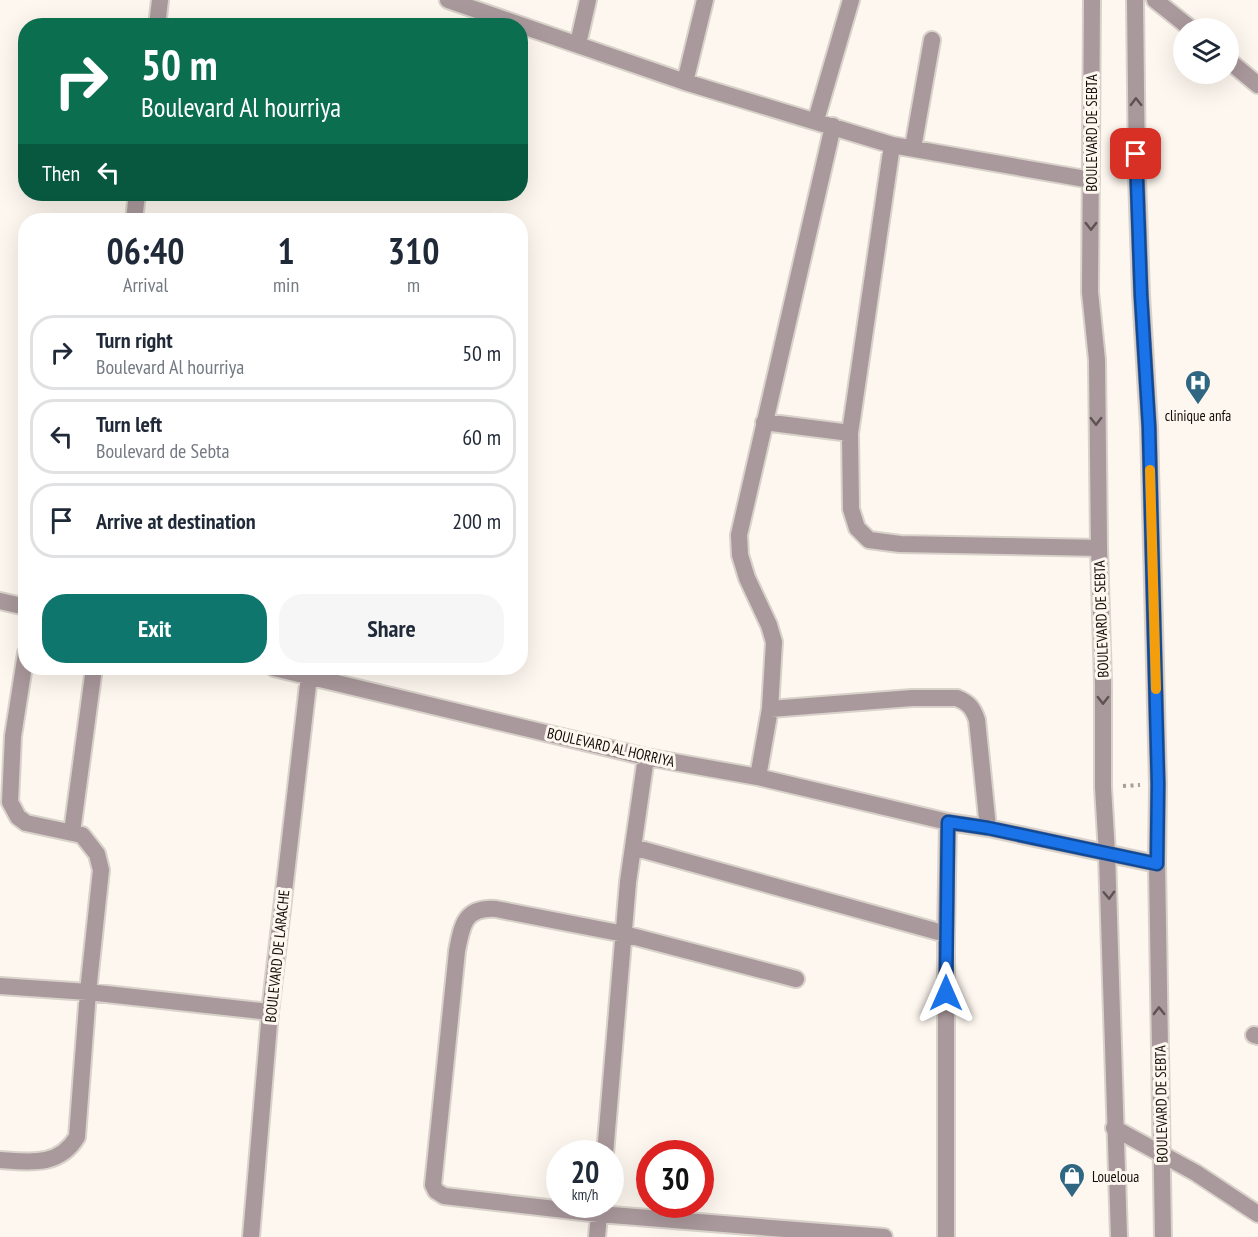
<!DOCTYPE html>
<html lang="en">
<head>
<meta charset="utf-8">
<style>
  :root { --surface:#fff; --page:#f6f6f7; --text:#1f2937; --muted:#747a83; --line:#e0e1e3; --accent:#0f766e }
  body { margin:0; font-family:"PT Sans Narrow",sans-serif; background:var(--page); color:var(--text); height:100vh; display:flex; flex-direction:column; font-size:22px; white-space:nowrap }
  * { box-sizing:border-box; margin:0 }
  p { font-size:20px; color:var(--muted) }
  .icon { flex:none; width:33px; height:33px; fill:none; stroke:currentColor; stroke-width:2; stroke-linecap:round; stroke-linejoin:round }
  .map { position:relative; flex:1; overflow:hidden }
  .panel { position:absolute; left:18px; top:213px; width:510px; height:462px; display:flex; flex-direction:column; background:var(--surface); border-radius:24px; box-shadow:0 6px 24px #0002 }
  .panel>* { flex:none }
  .hud { position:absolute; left:18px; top:18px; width:510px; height:183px; border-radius:24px; box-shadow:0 6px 24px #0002; background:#0b6e4f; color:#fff; overflow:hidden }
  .tools { position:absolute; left:1173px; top:18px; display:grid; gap:12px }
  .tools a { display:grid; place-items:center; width:66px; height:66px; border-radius:50%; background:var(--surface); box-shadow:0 6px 24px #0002; font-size:30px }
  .speed { position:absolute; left:546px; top:1140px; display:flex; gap:12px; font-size:30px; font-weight:700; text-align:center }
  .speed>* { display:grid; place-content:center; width:78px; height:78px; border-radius:50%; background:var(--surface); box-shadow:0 6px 24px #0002; line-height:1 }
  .speed small { font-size:15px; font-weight:400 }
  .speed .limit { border:9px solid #d22; background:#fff; color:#111 }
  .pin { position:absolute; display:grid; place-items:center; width:51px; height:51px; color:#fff; margin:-26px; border-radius:12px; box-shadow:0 3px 9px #0006 }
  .me { position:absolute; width:66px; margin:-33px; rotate:0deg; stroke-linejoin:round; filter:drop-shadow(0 0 4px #0008) }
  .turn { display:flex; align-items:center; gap:21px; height:126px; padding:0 24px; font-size:27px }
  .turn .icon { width:78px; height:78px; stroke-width:2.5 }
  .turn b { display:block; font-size:42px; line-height:51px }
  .then { display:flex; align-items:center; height:57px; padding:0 24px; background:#0003; gap:12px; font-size:22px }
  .eta { display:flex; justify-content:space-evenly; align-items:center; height:102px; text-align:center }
  .eta b { font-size:36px; font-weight:600; line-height:42px }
  .action { display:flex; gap:12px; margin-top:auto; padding:12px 24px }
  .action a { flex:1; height:69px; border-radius:24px; background:var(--accent); color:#fff; font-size:24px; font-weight:600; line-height:69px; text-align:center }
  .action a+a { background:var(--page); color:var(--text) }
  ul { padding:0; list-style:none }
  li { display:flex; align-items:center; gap:18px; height:75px; margin:0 12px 9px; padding:0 12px; border:3px solid var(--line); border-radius:24px }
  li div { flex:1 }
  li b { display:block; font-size:22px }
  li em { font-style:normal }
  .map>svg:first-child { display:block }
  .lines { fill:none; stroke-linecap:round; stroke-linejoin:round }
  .minor-casing { stroke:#d8d2ca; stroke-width:20 }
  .tertiary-casing { stroke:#d8d2ca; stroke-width:20 }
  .path { stroke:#a6a098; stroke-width:4; stroke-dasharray:3 4.5; stroke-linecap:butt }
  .minor { stroke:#a9989c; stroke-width:16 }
  .tertiary { stroke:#a9989c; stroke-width:16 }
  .oneway { stroke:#5e5252 }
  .route-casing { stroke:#114b97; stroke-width:15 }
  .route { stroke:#1a73e8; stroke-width:10 }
  .slow { stroke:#f59e0b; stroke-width:10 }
  .labels { text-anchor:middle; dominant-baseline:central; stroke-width:6; stroke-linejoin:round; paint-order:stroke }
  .street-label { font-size:15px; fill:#130d07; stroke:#fdf7ef }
  .poi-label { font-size:15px; fill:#130d07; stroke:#fdf7ef }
</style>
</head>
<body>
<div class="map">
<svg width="1258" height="1237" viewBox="0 0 1258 1237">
  <rect width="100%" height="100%" fill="#fdf7ef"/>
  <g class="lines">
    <defs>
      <path id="minor" d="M448,0L685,82L892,145L1091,180
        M157,26L160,0
        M578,44L588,0
        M685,82L705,0
        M816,120L851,0
        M892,145L850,433L851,509L857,528L869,540L900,544L1099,548
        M913,148L932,40
        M134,220L137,194
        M764,422L850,433
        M0,601L26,607
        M274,668L646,757L758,777L948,822L988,828L1157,864
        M770,709L912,698H957C969,703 973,708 977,720L988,828
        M758,777L770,709L774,642L769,625L747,578L740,555L739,535L833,126
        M72,832L94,668
        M633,847L946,934
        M796,979L624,934L496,909C465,907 462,924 457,951L433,1185L436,1191L444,1196L599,1214L884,1237
        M0,986L88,992L270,1012
        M1254,1035L1258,1036
        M1114,1128L1196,1173L1258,1214
        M605,1154L628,882L646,757
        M0,1160C30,1162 59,1167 77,1137L88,992L101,870L97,854L82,835L26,823L18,817L10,802L13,736L26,653
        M251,1237L270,1012L309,676
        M597,1237L600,1204
        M946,1237V934L948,822"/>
      <path id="tertiary" d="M1092,0L1090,292L1097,360L1099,548L1103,684V787L1107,854L1119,1237
        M1135,0L1137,176L1141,295L1149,427L1158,784L1157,864L1163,1237
        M1155,0L1190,28
        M1228,60L1258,85"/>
    </defs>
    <use href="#minor" class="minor-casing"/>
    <use href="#tertiary" class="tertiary-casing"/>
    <path class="path" d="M1123,786L1140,785"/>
    <use href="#minor" class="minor"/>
    <use href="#tertiary" class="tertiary"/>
  </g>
  <defs><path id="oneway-chevron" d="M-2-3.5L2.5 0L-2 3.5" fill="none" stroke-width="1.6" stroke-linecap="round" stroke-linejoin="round" transform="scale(1.5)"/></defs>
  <g class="oneway">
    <use href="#oneway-chevron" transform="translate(1136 102) rotate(-91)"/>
    <use href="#oneway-chevron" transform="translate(1091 226) rotate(90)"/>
    <use href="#oneway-chevron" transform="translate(1096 421) rotate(89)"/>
    <use href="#oneway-chevron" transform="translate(1103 700) rotate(90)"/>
    <use href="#oneway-chevron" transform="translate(1109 895) rotate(88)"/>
    <use href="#oneway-chevron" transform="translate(1159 1011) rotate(-91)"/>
  </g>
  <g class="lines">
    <defs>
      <path id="route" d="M946,993L948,822L988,828L1157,864L1158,784L1149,427L1141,295L1136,154"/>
    </defs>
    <use href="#route" class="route-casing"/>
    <use href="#route" class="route"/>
    <path class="slow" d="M1150,470L1156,689"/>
  </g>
  <defs>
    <symbol id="hospital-pin" viewBox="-11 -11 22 30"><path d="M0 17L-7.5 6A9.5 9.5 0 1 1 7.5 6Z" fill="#2f6782" stroke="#fdf7ef"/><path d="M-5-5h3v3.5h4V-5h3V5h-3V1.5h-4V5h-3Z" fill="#fff"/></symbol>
    <symbol id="shop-pin" viewBox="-11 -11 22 30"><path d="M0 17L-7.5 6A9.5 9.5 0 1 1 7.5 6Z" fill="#2f6782" stroke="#fdf7ef"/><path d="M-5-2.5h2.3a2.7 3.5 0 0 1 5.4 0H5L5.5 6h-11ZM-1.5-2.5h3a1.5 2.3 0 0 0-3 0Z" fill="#fff"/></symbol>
  </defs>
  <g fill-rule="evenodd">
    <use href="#hospital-pin" x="1183" y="368" width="30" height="40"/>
    <use href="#shop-pin" x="1057" y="1161" width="30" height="40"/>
  </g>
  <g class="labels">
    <g class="street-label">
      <text transform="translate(1091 133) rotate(-90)">BOULEVARD DE SEBTA</text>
      <text transform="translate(1101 619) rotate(-92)">BOULEVARD DE SEBTA</text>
      <text transform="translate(611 747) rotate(13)">BOULEVARD AL HORRIYA</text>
      <text transform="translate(277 956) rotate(-84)">BOULEVARD DE LARACHE</text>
      <text transform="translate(1161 1104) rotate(-91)">BOULEVARD DE SEBTA</text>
    </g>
    <g class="poi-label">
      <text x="1198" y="415">clinique anfa</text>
      <text x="1092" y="1176" text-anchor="start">Loueloua</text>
    </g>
  </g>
</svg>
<div class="tools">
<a><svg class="icon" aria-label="layers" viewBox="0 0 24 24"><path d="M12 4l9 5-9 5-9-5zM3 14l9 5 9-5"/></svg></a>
</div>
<div class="speed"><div>20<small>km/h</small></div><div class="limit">30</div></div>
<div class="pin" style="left:1136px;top:154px;background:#d93025"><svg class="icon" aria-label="arrive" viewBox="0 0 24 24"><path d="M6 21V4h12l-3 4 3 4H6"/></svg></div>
<svg class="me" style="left:946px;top:993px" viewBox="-20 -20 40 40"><path d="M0-17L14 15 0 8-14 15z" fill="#1a73e8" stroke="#fff" stroke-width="4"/></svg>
<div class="hud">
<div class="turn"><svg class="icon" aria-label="right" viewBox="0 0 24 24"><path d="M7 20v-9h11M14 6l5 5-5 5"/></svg><div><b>50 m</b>Boulevard Al hourriya</div></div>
<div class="then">Then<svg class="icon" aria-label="left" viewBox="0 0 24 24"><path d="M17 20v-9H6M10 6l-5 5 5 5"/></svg></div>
</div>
<section class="panel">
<div class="eta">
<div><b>06:40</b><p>Arrival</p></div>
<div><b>1</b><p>min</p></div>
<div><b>310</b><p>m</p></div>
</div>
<ul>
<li><svg class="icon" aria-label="right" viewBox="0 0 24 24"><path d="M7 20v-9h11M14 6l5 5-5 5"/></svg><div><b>Turn right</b><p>Boulevard Al hourriya</p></div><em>50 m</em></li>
<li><svg class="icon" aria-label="left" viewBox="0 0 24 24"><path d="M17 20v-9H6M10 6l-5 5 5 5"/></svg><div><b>Turn left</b><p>Boulevard de Sebta</p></div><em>60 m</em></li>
<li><svg class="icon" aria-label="arrive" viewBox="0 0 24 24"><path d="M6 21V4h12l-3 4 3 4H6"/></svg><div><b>Arrive at destination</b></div><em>200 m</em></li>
</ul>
<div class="action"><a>Exit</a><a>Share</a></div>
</section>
</div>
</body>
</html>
